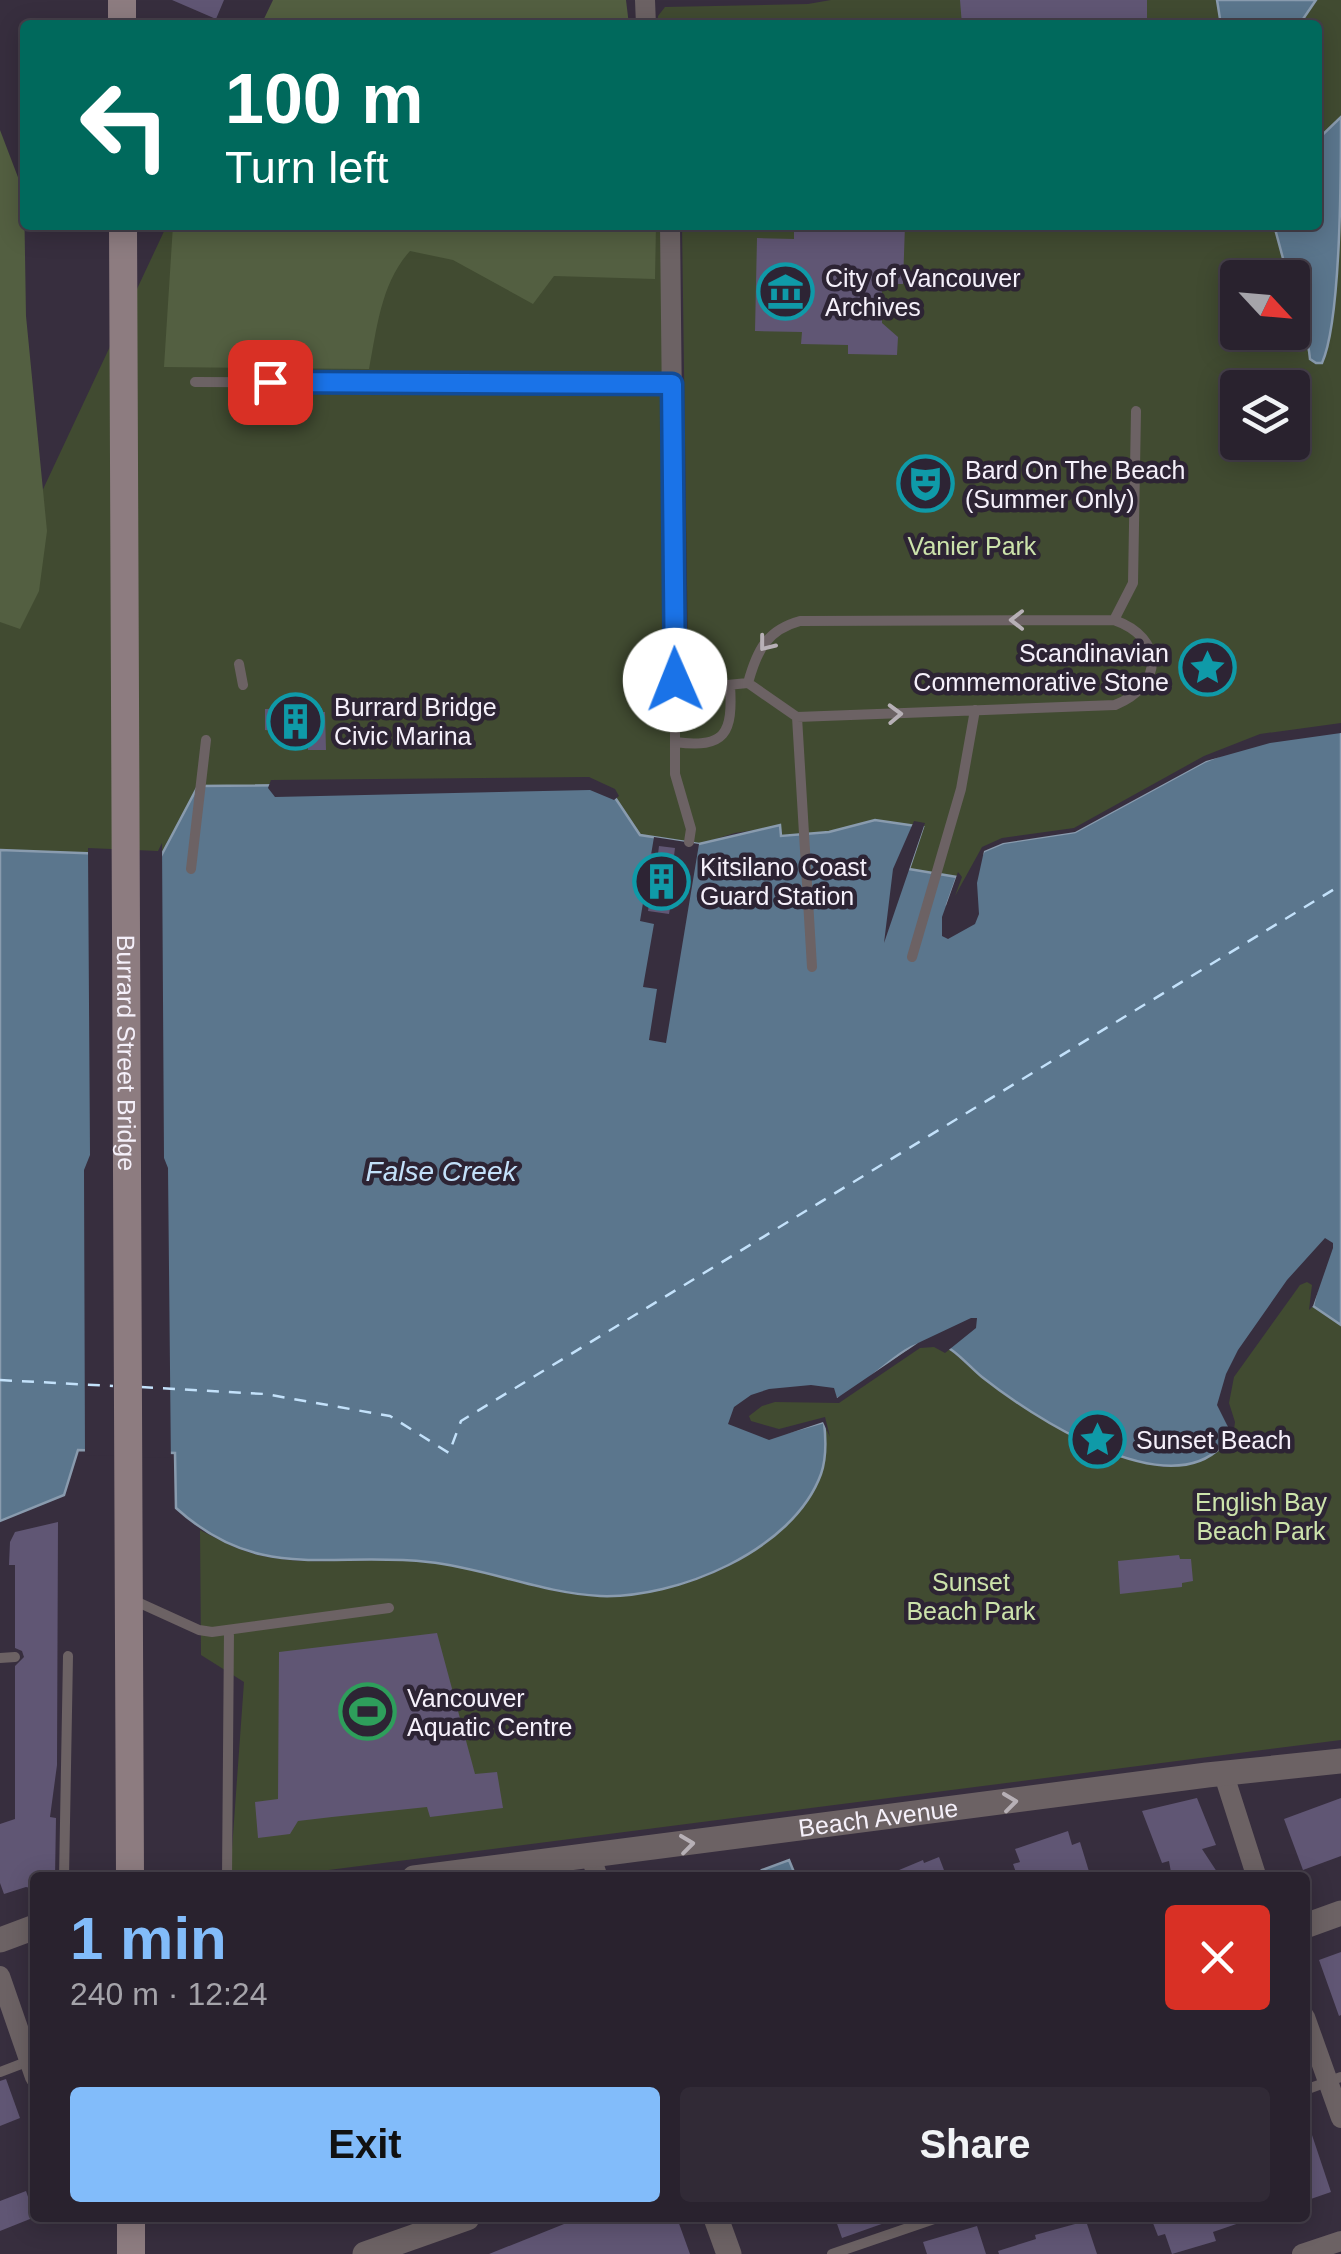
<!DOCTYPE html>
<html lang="en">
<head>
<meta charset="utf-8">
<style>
  :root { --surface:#29222e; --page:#312a36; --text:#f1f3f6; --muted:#a5a4aa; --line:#453f4a; --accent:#82bcfa }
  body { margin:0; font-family:Arial,sans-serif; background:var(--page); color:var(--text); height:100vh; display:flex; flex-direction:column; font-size:38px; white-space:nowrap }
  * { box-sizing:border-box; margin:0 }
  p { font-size:32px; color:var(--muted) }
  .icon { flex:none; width:55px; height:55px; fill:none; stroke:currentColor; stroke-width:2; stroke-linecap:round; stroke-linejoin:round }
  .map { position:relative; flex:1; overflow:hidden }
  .sheet { position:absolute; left:30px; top:1872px; width:1280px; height:350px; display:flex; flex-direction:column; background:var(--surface); border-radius:10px; box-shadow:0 5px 25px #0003,0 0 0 2px var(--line) }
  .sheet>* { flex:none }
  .top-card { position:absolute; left:20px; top:20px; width:1302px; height:210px; border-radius:10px; box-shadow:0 5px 25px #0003,0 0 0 2px var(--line); background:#00695c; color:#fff; overflow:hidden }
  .needle { width:65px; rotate:116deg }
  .tools { position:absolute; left:1220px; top:260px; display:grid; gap:20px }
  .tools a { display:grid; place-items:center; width:90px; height:90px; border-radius:10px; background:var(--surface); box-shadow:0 5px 25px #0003,0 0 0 2px var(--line); font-size:50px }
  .pin { position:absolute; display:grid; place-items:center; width:85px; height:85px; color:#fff; margin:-42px; border-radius:20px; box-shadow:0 5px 15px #0006 }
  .me { position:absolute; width:110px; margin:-55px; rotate:359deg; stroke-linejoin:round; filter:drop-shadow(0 0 8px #0008) }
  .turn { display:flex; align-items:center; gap:35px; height:210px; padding:0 40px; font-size:45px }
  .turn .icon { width:130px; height:130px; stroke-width:2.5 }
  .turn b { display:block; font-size:70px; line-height:85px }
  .round { display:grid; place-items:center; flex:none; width:105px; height:105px; border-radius:10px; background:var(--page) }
  .summary { display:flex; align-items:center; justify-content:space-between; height:170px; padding:0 40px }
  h1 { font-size:60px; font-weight:600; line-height:75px; color:var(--accent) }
  .button { display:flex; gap:20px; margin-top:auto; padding:20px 40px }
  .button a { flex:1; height:115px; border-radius:10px; background:var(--accent); color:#111; font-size:40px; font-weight:600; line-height:115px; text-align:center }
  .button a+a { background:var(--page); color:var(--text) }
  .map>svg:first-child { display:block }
  .green { fill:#414b31; fill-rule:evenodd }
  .forest { fill:#535f41 }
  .water { fill:#5b768d; stroke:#899bae; stroke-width:2.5 }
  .pier { fill:#372e3e }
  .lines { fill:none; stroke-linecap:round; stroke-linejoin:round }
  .ferry { stroke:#c3e1fa; stroke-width:2.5; stroke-dasharray:12 10; stroke-linecap:butt }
  .building { fill:#605674 }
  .service { stroke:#6c6264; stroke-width:10 }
  .minor { stroke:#6c6264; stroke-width:20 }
  .tertiary { stroke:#6c6264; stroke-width:25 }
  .secondary { stroke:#8d7c80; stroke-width:28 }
  .oneway { stroke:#b7b0b6 }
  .route-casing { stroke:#114b97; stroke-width:25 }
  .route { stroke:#1a73e8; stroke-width:18 }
  .labels { text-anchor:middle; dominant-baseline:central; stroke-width:9; stroke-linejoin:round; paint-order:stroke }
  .poi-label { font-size:25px; fill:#f5f0fa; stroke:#2d2434; text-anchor:start }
  .park-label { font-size:25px; fill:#cce3ab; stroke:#2d2434 }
  .street-label { font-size:25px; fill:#f5f0fa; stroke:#2d2434 }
  .water-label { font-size:28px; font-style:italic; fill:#c3e1fa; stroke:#2d2434 }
</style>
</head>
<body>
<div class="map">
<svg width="1341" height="2254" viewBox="0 0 1341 2254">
  <rect width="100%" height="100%" fill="#372e3e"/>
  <path class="green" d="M831,0H1341V728L951,909L909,869L922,827L875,820L829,832L781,836L780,826L735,833L699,844L640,835L612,793L161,856L0,850V581L167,225H661L666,662L688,657L682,225H1318V25H657L658,16L665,7L808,4ZM1238,278H1292V332H1238ZM1238,388H1292V442H1238Z
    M1314,1279L1313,1306L1341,1325V1740L274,1877H230L244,1682L201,1655L200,1530C220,1540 241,1552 263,1556C318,1568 375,1555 431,1562C482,1569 530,1589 580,1595C663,1603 770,1566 813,1490C823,1472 821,1442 824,1422L788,1432L748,1426L747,1410L918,1343L949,1349L983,1378L1097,1448L1163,1467L1174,1466L1224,1404L1229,1375L1296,1281Z"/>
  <path class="forest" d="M273,0H626L629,25H261Z
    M0,130L24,193L26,316L47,531L39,591L20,629L0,622Z
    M173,225H656L655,279L554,276L533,304L453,260L410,251C381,283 377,328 369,369L164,367Z"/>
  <path class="water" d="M1217,0H1316L1299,25H1221Z
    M1341,117C1341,174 1341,321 1322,363H1316L1310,359C1308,330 1292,306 1292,278L1288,277L1274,225H1318V139Z
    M1341,728V1325L1313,1306L1318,1284L1303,1278C1285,1302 1266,1326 1248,1350C1242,1358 1233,1366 1229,1375C1217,1402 1240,1427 1221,1447C1164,1504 1030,1415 982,1377C968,1366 952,1344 933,1342C901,1339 866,1391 836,1399C817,1404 794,1393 775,1397C766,1399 756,1406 747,1410L748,1426L788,1432L824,1422C826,1439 827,1457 821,1474C793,1551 676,1599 600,1596C541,1593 486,1568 428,1562C329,1551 260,1584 176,1508L175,1453L78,1450L64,1495L0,1521V850L161,856L198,786L589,782L612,793L640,835L699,844L780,825L781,836L829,832L875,820L923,827L909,869L957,877L947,905L951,909L984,851L1003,843L1075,832L1206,761L1262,738Z
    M789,1860L796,1877H765L762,1870Z"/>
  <path class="pier" d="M1341,723V733L1270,743L1206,761L1075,832L1003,843L984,851L977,883L979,914L975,924L948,939L942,936V917L958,872L962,877L955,896L982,847L1002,838L1074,828L1204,756L1260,734Z
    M589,777L615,789L619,796L614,800L590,790L275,797L268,788L271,780Z
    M914,821L925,823L884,943L893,869Z
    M654,837L699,844L666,1043L649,1040L657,989L643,987L654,924L640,921Z
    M162,843L164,1158L168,1168L171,1468V1458L85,1455L84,1170L90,1155L88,848L158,851Z
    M1325,1238L1333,1243V1248L1313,1306L1309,1310L1312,1285L1307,1282L1300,1285L1234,1377L1229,1403L1235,1422L1233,1437L1217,1405L1226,1374L1238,1350L1287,1280Z
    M971,1318H977L976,1328L945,1353L934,1347L920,1348L839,1403L775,1402L762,1406L749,1416L751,1421L779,1429L825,1417L830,1437L823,1422L769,1440L728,1424L734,1407L751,1395L769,1389L811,1385L834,1388L837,1398L918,1343Z"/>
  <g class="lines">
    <path class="ferry" d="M0,1380L113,1386
      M141,1387L265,1394L390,1416L449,1453L461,1421L1341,885"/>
  </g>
  <path class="building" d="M172,0H224L216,19Z
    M960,0H1147V25H962Z
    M794,225H905L903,284H882V323L898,337L897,355L848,354V345L801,344L802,332L755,331L757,238L794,239Z
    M322,708V712H325L326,750H308V733L265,730V709Z
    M659,846L675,848L674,856L679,858L669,914L648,911L649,904L643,903L651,853L658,854Z
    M58,1522L57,1765L50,1817L56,1818L55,1877L35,1878V1889L26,1887L4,1894L0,1883V1824L15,1819V1666L24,1657L22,1651L15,1648V1565H9L10,1542L15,1532Z
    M1179,1555L1180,1559H1191L1193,1581L1182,1583V1587L1120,1594L1118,1561Z
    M437,1633L475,1774L497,1772L503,1808L430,1817L427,1807L332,1817L298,1821L290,1834L258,1838L255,1802L278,1799L279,1652Z
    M1197,1798L1216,1845L1202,1849L1221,1878H1172L1169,1861L1162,1863L1142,1811Z
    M1341,1798V1856L1303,1870L1284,1819Z
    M1068,1831L1072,1845L1080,1842L1091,1878H1018L1013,1864L1020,1862L1015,1849Z
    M939,1857L947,1878H880L923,1860L924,1863Z
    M1341,1952V2015L1339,2016L1319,1960Z
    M6,2079L20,2118L0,2126V2081Z
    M1308,2123L1331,2192L1305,2201V2124Z
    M26,2191L35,2217L0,2231V2201Z
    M579,2218H677L690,2254H489Z
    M835,2218H892L893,2220L842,2238Z
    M1151,2218H1248V2220L1213,2232L1216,2241L1172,2254L1165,2234L1158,2236Z
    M1086,2221L1097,2254H999L998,2251L1036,2239L1035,2235Z
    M977,2226L986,2254H927L923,2242Z"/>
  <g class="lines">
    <path class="service" d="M195,382L671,384
      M1114,620L1133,583L1136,411
      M239,664L243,685
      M797,717L812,967
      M675,742C726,749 733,733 730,685
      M689,842L691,829L675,774V690L748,683L797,717L1115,705C1164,685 1165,638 1114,620L800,621C767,630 757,650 748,683
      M191,869L206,740
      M912,957L961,789L975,710
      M133,1600L199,1630L212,1632L389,1608
      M0,1658L15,1657
      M64,1878L68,1656
      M227,1878L229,1630
      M0,2072L29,2061
      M1305,2090L1341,2077
      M832,2254L937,2218"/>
    <path class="minor" d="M645,0L646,25
      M670,225L675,690
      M1224,1775L1257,1878
      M591,1857L598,1878
      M0,1976L35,2077
      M1305,2017L1341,2118
      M1302,2254L1341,2241"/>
    <g class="tertiary">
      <path id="s1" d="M414,1878L1207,1775L1341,1761"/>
      <path d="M1305,1926L1341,1913"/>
      <path d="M0,1940L35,1927"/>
      <path d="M716,2218L729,2254"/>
      <path d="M365,2254L467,2218"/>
    </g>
    <g class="secondary">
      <path d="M122,0V25"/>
      <path id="s2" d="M123,225L130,1878"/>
      <path d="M131,2218V2254"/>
    </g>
  </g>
  <defs><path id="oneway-chevron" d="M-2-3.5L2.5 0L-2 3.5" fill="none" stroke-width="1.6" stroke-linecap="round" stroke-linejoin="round" transform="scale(2.5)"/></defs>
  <g class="oneway">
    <use href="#oneway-chevron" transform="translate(1017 620) rotate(180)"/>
    <use href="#oneway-chevron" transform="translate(766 644) rotate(128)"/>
    <use href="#oneway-chevron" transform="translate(895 714) rotate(-2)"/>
    <use href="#oneway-chevron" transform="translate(1010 1802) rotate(-7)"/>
    <use href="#oneway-chevron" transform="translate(687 1844) rotate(-7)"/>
  </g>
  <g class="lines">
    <defs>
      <path id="route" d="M270,382L672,384L675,680"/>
    </defs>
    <use href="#route" class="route-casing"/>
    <use href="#route" class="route"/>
  </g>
  <defs>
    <symbol id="museum-ring" viewBox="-11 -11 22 22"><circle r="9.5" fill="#2d2434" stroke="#0f9aa8" stroke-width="1.5"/><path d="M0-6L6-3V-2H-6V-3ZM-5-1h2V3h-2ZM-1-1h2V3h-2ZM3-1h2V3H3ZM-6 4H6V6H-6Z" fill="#0f9aa8"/></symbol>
    <symbol id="theatre-ring" viewBox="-11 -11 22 22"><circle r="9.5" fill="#2d2434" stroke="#0f9aa8" stroke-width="1.5"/><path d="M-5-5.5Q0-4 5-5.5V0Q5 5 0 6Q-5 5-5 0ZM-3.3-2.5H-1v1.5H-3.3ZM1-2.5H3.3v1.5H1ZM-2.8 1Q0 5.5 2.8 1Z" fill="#0f9aa8"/></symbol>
    <symbol id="sight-ring" viewBox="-11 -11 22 22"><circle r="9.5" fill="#2d2434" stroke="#0f9aa8" stroke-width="1.5"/><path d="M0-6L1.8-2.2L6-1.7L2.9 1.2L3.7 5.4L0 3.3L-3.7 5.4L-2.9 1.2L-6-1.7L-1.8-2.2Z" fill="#0f9aa8"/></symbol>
    <symbol id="building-ring" viewBox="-11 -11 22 22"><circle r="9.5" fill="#2d2434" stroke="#0f9aa8" stroke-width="1.5"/><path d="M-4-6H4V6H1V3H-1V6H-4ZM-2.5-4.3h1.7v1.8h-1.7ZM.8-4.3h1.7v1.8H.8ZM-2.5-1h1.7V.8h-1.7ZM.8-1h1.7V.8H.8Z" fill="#0f9aa8"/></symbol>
    <symbol id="stadium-ring" viewBox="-11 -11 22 22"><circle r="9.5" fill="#2d2434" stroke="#2e9e5b" stroke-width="1.5"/><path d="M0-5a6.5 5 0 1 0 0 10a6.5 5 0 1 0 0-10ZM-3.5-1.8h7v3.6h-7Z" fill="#2e9e5b"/></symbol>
  </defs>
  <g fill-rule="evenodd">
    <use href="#museum-ring" x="754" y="260" width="63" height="63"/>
    <use href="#theatre-ring" x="894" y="452" width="63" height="63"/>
    <use href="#sight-ring" x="1176" y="636" width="63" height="63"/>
    <use href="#building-ring" x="264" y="690" width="63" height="63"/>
    <use href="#building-ring" x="630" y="850" width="63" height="63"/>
    <use href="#sight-ring" x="1066" y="1408" width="63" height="63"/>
    <use href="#stadium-ring" x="336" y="1680" width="63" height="63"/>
  </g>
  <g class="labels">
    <g class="poi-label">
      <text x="825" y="278">City of Vancouver<tspan x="825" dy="29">Archives</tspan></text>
      <text x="965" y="470">Bard On The Beach<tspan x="965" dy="29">(Summer Only)</tspan></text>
      <text x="1169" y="653" text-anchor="end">Scandinavian<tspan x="1169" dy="29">Commemorative Stone</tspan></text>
      <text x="334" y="707">Burrard Bridge<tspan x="334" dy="29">Civic Marina</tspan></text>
      <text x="700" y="867">Kitsilano Coast<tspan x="700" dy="29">Guard Station</tspan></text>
      <text x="1136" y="1440">Sunset Beach</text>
      <text x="407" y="1698">Vancouver<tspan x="407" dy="29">Aquatic Centre</tspan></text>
    </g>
    <g class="park-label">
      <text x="972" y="546">Vanier Park</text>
      <text x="1261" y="1502">English Bay<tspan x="1261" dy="29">Beach Park</tspan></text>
      <text x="971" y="1582">Sunset<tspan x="971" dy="29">Beach Park</tspan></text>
    </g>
    <g class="street-label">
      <text stroke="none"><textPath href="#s2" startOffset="828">Burrard Street Bridge</textPath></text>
      <text stroke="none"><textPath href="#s1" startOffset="468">Beach Avenue</textPath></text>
    </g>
    <g class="water-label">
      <text x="441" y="1171">False Creek</text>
    </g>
  </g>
</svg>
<div class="tools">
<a><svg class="needle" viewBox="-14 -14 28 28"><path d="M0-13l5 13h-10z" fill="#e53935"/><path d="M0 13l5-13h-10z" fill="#a5a4aa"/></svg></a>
<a><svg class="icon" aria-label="layers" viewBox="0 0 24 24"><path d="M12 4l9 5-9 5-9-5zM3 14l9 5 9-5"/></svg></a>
</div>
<div class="pin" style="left:270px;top:382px;background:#d93025"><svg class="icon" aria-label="arrive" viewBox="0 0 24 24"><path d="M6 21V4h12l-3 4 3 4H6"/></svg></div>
<svg class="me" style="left:675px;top:680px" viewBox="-20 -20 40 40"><circle r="19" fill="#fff"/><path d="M0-13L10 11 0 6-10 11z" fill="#1a73e8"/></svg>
<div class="top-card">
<div class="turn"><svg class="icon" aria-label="left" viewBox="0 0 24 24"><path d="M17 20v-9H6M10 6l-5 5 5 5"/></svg><div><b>100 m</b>Turn left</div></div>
</div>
<section class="sheet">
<div class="summary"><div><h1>1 min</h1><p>240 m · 12:24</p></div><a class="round" style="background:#d93025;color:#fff"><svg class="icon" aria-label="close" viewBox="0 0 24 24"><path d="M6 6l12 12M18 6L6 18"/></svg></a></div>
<div class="button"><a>Exit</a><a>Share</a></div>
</section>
</div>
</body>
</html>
